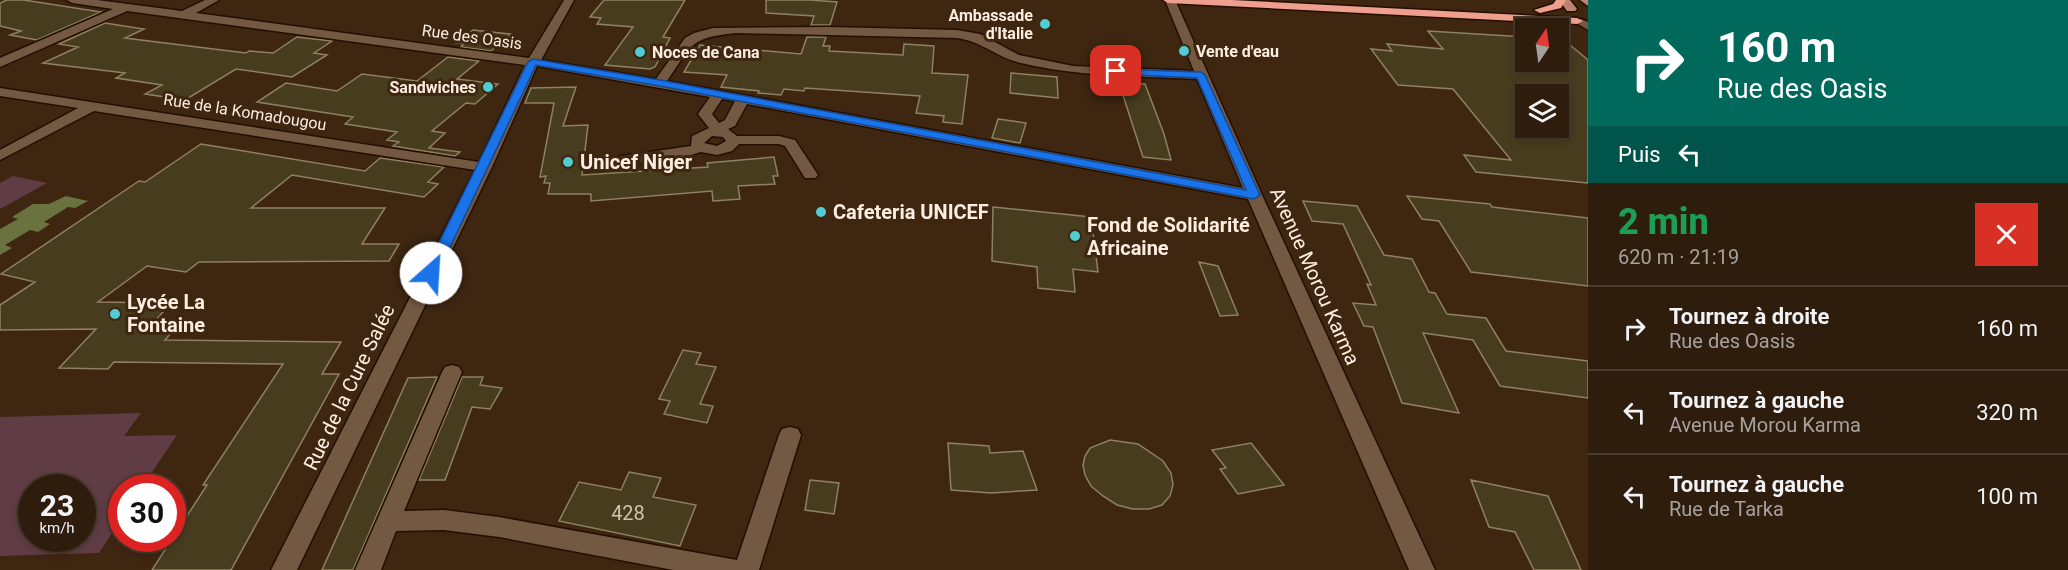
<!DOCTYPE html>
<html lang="fr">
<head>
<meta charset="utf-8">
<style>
  :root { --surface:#2e1c0d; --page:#362516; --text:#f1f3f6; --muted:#a7a19d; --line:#493a2e }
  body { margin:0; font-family:Roboto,sans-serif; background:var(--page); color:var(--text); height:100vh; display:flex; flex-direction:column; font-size:22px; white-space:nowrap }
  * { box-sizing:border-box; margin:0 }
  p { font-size:20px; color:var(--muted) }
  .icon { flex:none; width:33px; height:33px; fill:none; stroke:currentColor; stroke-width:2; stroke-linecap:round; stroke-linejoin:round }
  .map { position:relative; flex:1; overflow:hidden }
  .details { display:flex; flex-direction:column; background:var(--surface); width:480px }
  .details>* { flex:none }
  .guide { background:#00695c; color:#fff; overflow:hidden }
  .needle { width:39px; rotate:13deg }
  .tools { position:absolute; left:1515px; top:18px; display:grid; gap:12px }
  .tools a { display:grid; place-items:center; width:54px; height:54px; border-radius:0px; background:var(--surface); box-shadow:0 3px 9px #0003,0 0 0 2px var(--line); font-size:30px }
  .speed { position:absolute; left:18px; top:474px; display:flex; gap:12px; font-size:30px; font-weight:700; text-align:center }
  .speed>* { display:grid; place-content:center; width:78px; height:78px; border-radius:50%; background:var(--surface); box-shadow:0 3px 9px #0003,0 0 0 2px var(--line); line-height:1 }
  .speed small { font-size:15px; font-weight:400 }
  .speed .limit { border:9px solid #d22; background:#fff; color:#111 }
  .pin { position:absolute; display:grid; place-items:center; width:51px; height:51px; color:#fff; margin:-26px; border-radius:12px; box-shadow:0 3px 9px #0006 }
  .me { position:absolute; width:66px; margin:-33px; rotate:26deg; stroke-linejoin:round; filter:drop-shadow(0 0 4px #0008) }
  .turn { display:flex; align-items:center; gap:21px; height:126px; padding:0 30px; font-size:27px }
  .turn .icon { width:78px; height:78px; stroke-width:2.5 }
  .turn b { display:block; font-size:42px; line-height:51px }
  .then { display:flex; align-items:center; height:57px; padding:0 30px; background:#0003; gap:12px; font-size:22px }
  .round { display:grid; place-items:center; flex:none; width:63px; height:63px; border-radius:0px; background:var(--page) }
  .summary { display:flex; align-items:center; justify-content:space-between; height:102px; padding:0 30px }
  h1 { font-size:36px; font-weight:800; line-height:45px; color:#1e9e55 }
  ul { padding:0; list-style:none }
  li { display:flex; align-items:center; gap:18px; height:84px; padding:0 30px; border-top:2px solid var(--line) }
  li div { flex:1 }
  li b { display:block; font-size:22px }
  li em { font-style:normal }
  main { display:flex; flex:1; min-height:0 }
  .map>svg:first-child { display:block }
  .green { fill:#603c44; fill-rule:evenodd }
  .water { fill:#6a733f }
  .building { fill:#483c1e; stroke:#8e8161; stroke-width:1.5; fill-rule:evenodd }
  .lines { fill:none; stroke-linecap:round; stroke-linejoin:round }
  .minor-casing { stroke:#240e00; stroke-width:3 }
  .major-casing { stroke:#240e00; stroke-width:3 }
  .highway-casing { stroke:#240e00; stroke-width:3 }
  .minor { fill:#735842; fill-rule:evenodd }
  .major { fill:#bd8370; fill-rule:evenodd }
  .highway { fill:#ef9f8e; fill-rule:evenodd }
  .route { fill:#1a73e8; stroke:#114b97; stroke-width:1.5 }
  .poi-dot { fill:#51ccd3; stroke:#3e2611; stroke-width:2 }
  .labels { text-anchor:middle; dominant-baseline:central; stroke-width:6; stroke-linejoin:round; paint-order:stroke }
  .far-poi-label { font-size:16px; font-weight:bold; fill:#fdede0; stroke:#3e2611; text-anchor:end }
  .far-street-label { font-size:16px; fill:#fdede0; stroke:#3e2611 }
  .poi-label { font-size:20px; font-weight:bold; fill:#fdede0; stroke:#3e2611; text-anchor:start }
  .street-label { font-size:20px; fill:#fdede0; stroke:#3e2611 }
  .near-number-label { font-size:20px; fill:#d0c1b0 }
</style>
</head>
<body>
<main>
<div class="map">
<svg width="1588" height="570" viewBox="0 0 1588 570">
  <rect width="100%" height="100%" fill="#3e2611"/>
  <path class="green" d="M13,176L47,183L0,209V183Z
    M141,413L124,436L177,435L142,487L122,488L121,519L99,553L0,556V417ZM32,488H82V538H32Z"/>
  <path class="water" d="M66,196L88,201L75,208L68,207L44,222L50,224L38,232L30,230L5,245L12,248L0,255V229L18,219L12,217L33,204H49Z"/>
  <path class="building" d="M7,0H24L101,12L37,40L10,35L21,31L0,26V3Z
    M604,0H685L663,37L670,38L655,67L650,69L605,65L633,27L597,24L601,18L590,17Z
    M766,0H810L837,2L830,25H811L814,16L766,13Z
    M105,23L144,29L125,38L246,53L249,51L273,53L297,37L332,41L314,53L327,55L292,77L236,69L185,100L145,94L162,85L116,78L125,73L43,63L78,47L59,44Z
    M473,30L511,34L491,51L461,47L464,44L456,43Z
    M1428,31L1526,37V62H1558V35L1588,60V183L1476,172L1464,155L1511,160L1453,89L1398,85L1371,49L1392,51L1387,44L1443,49ZM1526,94H1558V128H1526Z
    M807,37H826L823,46H830L829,51L903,55L904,44L934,46L932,73L968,75L962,124L943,122L944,116L916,113L920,96L805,88L804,91L784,89L781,95L758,93L759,91L721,87L727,75L684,72L700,45L801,54Z
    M448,57L479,61L457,79L498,84L475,104L466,103L432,131L445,133L429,148L460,152L455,156L393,146L399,142L387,140L397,132L345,124L353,117L257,102L286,83L337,91L362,74L417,81Z
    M1011,73L1057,77L1058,98L1010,93Z
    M1119,83L1145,84L1164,134L1171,160L1143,157Z
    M576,87L563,126L588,125L582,175L708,167L707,163L774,157L778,176H773L775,184L738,186L740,199L713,201L712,191L591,201V194H548L550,183H544L546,176L540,177L554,103H525L531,88Z
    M998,119L1026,123L1020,143L992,138Z
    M201,144L365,171L380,158L444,167L428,182L438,184L424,197L292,175L251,208H385L362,244H399L389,261L199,262L186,272L147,266L98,302L171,303L146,331L172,332L165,340L341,342L322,374H339L231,570H152L207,485H203L283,364L114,362L108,369L59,368L96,329L0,330V305L35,282L1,274L139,181L145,182Z
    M1407,196L1490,204L1492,207L1588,218V286L1471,272L1439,221L1422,219Z
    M1303,201L1357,206L1384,255L1412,259L1429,292L1435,293L1447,314L1486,318L1506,351L1588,361V398L1500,386L1473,340L1423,333L1459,413L1402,403L1373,327L1364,326L1353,303L1376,305L1367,284L1371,285L1343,224L1312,221Z
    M993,207L1091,217L1098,272L1073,269L1075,292L1038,288L1037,267L992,261Z
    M1199,262L1218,266L1238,315L1220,316Z
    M683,350L701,353L696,364L716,367L700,404L713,406L707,423L664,414L670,401L659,399Z
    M437,377L353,570H322L408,378Z
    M462,377H483L480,385L502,388L490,409L472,407L445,480H419Z
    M1110,440L1138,444L1163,461L1171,473L1173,485L1170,496L1162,505L1149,509H1133L1117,505L1103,496L1091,486L1085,475L1083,465L1085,456L1090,448Z
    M948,443L989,446L990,453L1023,451L1037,490L991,493L951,490Z
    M1251,443L1284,485L1238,494L1220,469L1226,468L1212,450Z
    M629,472L661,478L653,497L696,505L680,546L559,521L579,482L621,490Z
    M810,480L839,483L834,514L805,510Z
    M1471,480L1548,496L1581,570H1534L1515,532L1489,527Z"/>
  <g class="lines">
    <defs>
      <path id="minor" d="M67,0H97L182,11L205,0H219L196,13L529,58L564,0H574L541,60L656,79L685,38L694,33L713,28L829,27L957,30L980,34L1019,55L1073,66L1194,71L1165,0H1175L1262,195L1435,570H1409L1248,199L747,104L735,126L728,129L737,136H779L795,140L818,175L815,178H805L785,146L779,144H739L732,151L717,155L701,152L680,158L599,167L592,163L594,160L691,146L692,136L709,128L698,114L710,97L537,66L492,167L297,570H271L475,170L94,111L0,160V150L78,108L0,96V88L479,162L525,65L127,11L0,67V58L113,9L72,3ZM736,33L957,38C981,41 998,58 1021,63C1080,77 1138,76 1197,79L1243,188L667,81C693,44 689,38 736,33ZM722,99L735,101L725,120L719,123L712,114ZM712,136L723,137L726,141L717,146L704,143Z
        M1581,19L1588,22V30L1575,22Z
        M452,365L459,367L462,372L404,511L444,510L499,517L737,560L779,435L782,429L790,427L798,429L801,435L759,570H673L499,537L444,530L396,531L381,570H355L442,372L445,367Z"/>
      <path id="major" d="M1559,0H1570L1577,9L1575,11H1567Z
        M1580,0H1588V6Z"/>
      <path id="highway" d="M1163,0H1232L1577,18L1583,21L1577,24L1168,3Z
        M1556,0H1566L1561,8L1540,13L1534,10L1553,4Z"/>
    </defs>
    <use href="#minor" class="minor-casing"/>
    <use href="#major" class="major-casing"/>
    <use href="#highway" class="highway-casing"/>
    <use href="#minor" class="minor"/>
    <use href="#major" class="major"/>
    <use href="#highway" class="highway"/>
  </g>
  <path class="route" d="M533,59L660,80L1246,190L1197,78L1116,74L1111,71L1116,69L1201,72L1205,75L1260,195L1254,199L660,86L536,65L438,273L431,277L426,276L424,273L528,62Z"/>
  <g class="poi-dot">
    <circle cx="1045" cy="24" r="6"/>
    <circle cx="1184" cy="51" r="6"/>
    <circle cx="640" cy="52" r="6"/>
    <circle cx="488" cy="87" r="6"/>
    <circle cx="568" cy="162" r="6"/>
    <circle cx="821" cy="212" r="6"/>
    <circle cx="1075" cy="236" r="6"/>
    <circle cx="115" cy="314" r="6"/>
  </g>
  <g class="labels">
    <g class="far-poi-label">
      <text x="1033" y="15">Ambassade<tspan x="1033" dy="18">d'Italie</tspan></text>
      <text x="1196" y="51" text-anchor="start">Vente d'eau</text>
      <text x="652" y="52" text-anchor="start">Noces de Cana</text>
      <text x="476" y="87">Sandwiches</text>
    </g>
    <g class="far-street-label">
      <text transform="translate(472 37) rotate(8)">Rue des Oasis</text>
      <text transform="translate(245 112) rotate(9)">Rue de la Komadougou</text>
    </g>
    <g class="poi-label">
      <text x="580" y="162">Unicef Niger</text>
      <text x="833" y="212">Cafeteria UNICEF</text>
      <text x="1087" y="225">Fond de Solidarité<tspan x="1087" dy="23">Africaine</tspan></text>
      <text x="127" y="302">Lycée La<tspan x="127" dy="23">Fontaine</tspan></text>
    </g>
    <g class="street-label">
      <text transform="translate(1315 276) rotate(66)">Avenue Morou Karma</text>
      <text transform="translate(349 387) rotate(-64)">Rue de la Cure Salée</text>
    </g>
    <g class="near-number-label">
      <text x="628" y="513">428</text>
    </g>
  </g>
</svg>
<div class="tools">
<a><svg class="needle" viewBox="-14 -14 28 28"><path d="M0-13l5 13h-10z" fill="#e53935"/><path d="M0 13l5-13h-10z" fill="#a7a19d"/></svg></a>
<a><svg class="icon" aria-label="layers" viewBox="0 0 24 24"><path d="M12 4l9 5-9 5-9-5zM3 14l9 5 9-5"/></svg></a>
</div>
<div class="speed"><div>23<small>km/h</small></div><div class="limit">30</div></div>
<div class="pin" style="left:1116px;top:71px;background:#d93025"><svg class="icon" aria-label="arrive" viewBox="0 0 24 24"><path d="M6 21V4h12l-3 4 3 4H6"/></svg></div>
<svg class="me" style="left:431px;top:273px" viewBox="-20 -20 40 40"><circle r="19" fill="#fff"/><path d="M0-13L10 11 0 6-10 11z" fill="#1a73e8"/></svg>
</div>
<section class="details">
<div class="guide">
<div class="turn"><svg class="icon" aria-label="right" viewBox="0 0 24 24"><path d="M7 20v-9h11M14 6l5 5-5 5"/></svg><div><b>160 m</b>Rue des Oasis</div></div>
<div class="then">Puis<svg class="icon" aria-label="left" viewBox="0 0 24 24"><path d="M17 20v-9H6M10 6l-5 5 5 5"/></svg></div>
</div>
<div class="summary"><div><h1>2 min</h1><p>620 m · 21:19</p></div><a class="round" style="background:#d93025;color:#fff"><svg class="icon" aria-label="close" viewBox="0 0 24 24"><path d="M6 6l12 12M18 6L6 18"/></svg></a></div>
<ul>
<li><svg class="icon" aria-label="right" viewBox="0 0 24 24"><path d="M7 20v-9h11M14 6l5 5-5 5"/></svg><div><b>Tournez à droite</b><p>Rue des Oasis</p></div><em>160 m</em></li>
<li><svg class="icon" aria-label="left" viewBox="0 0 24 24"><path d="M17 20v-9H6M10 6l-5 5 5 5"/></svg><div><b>Tournez à gauche</b><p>Avenue Morou Karma</p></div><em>320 m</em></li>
<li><svg class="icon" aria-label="left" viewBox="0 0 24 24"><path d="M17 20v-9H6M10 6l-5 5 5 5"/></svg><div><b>Tournez à gauche</b><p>Rue de Tarka</p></div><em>100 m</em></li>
</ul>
</section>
</main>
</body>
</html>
